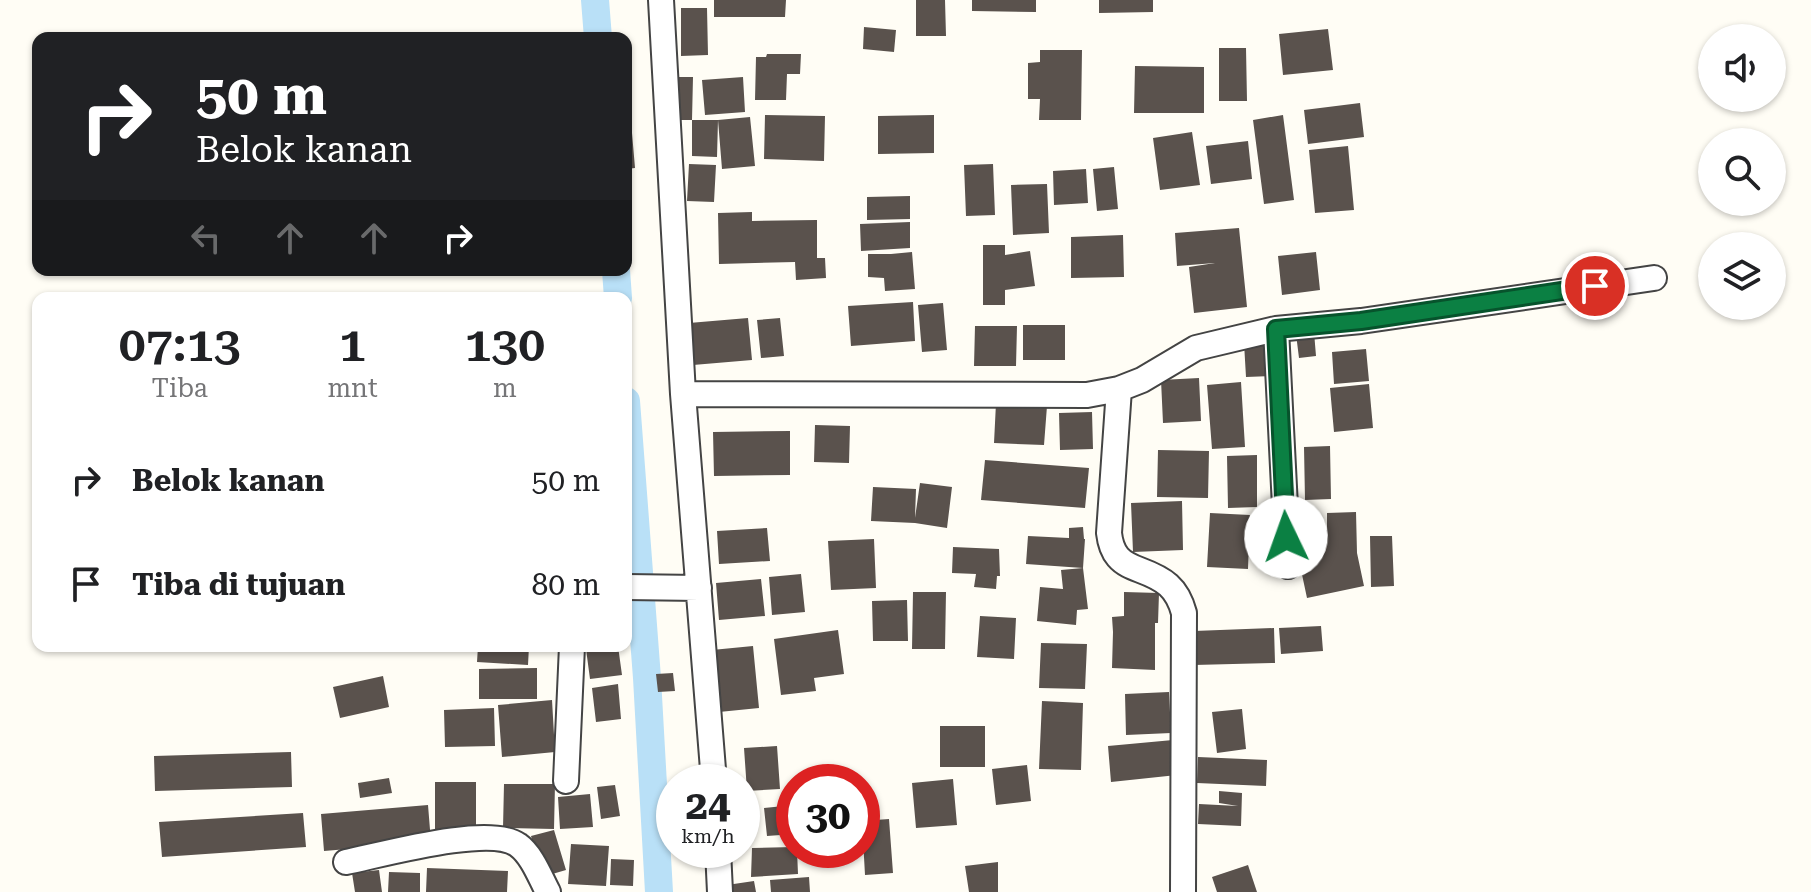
<!DOCTYPE html>
<html lang="id">
<head>
<meta charset="utf-8">
<style>
  :root { --surface:#fff; --page:#f2f2f2; --text:#202124; --muted:#757577 }
  body { margin:0; font-family:"Roboto Serif",serif; background:var(--page); color:var(--text); height:100vh; display:flex; flex-direction:column; font-size:30px; white-space:nowrap }
  * { box-sizing:border-box; margin:0 }
  p { font-size:26px; color:var(--muted) }
  .icon { flex:none; width:44px; height:44px; fill:none; stroke:currentColor; stroke-width:2; stroke-linecap:round; stroke-linejoin:round }
  .map { position:relative; flex:1; overflow:hidden }
  .drawer { position:absolute; left:32px; top:292px; width:600px; height:360px; display:flex; flex-direction:column; background:var(--surface); border-radius:16px; box-shadow:0 2px 6px #0004 }
  .drawer>* { flex:none }
  .top-card { position:absolute; left:32px; top:32px; width:600px; height:244px; border-radius:16px; box-shadow:0 2px 6px #0004; background:#202124; color:#fff; overflow:hidden }
  .controls { position:absolute; left:1698px; top:24px; display:grid; gap:16px }
  .controls a { display:grid; place-items:center; width:88px; height:88px; border-radius:50%; background:var(--surface); box-shadow:0 2px 6px #0004; font-size:40px }
  .speed { position:absolute; left:656px; top:764px; display:flex; gap:16px; font-size:40px; font-weight:700; text-align:center }
  .speed>* { display:grid; place-content:center; width:104px; height:104px; border-radius:50%; background:var(--surface); box-shadow:0 2px 6px #0004; line-height:1 }
  .speed small { font-size:20px; font-weight:400 }
  .speed .limit { border:12px solid #d22; background:#fff; color:#111 }
  .pin { position:absolute; display:grid; place-items:center; width:68px; height:68px; color:#fff; margin:-34px; border:4px solid #fff; border-radius:50%; box-shadow:0 2px 8px #0007 }
  .me { position:absolute; width:88px; margin:-44px; rotate:357deg; stroke-linejoin:round; filter:drop-shadow(0 0 6px #0008) }
  .turn { display:flex; align-items:center; gap:28px; height:168px; padding:0 32px; font-size:36px }
  .turn .icon { width:104px; height:104px; stroke-width:2.5 }
  .turn b { display:block; font-size:56px; line-height:68px }
  .lanes { display:flex; align-items:center; height:76px; padding:0 32px; background:#0003; justify-content:center; gap:40px; direction:ltr }
  .lanes .off { opacity:.35 }
  .eta { display:flex; justify-content:space-evenly; align-items:center; height:136px; text-align:center }
  .eta b { font-size:48px; font-weight:600; line-height:56px }
  ul { padding:0; list-style:none }
  li { display:flex; align-items:center; gap:24px; height:104px; padding:0 32px }
  li div { flex:1 }
  li b { display:block; font-size:30px }
  li em { font-style:normal }
  .map>svg:first-child { display:block }
  .lines { fill:none; stroke-linecap:round; stroke-linejoin:round }
  .canal { stroke:#b9e0f7; stroke-width:28 }
  .building { fill:#5a524d }
  .street-casing { stroke:#444; stroke-width:28 }
  .street { stroke:#fff; stroke-width:24 }
  .route-casing { stroke:#07532c; stroke-width:20 }
  .route { stroke:#0b8043; stroke-width:14 }
</style>
</head>
<body>
<div class="map">
<svg width="1811" height="892" viewBox="0 0 1811 892">
  <rect width="100%" height="100%" fill="#fffdf5"/>
  <g class="lines">
    <path class="canal" d="M595,0L598,38
      M616,270L618,298
      M626,401L647,678L659,892"/>
  </g>
  <path class="building" d="M714,0H786L785,17H714Z
    M916,0H945L946,36H916Z
    M972,0H1036V12L972,11Z
    M1099,0H1153V12L1099,13Z
    M681,8H707L708,55L681,56Z
    M864,27L896,30L894,52L863,49Z
    M1328,29L1333,70L1283,75L1279,34Z
    M1219,48H1246L1247,101H1219Z
    M1040,50H1082L1081,120H1039L1040,99H1028V63L1040,62Z
    M767,54H801L800,74H787L786,100H755L756,57H766Z
    M1135,66L1204,67V113H1134Z
    M673,77H693L692,120H673Z
    M743,77L745,112L705,115L702,80Z
    M1360,103L1364,137L1308,144L1304,110Z
    M765,115L825,116L824,161L764,159Z
    M934,115V153L878,154V116Z
    M1283,115L1294,200L1264,204L1253,120Z
    M750,117L755,166L722,169L718,120Z
    M692,120H718L717,157L692,156Z
    M1192,132L1200,185L1160,190L1153,138Z
    M632,133L635,168L626,169V134Z
    M1248,141L1252,179L1211,184L1206,146Z
    M1348,146L1354,210L1315,213L1309,150Z
    M689,164L716,165L714,202L687,201Z
    M993,164L995,215L966,216L964,165Z
    M1114,167L1118,209L1097,211L1093,169Z
    M1086,169L1088,203L1054,205L1053,171Z
    M1047,184L1049,233L1013,235L1011,185Z
    M910,196V219L867,220V197Z
    M752,212V221L817,220V258H825L826,278L796,280L795,262L719,264L718,213Z
    M910,222V248L861,251L860,224Z
    M1239,228L1247,307L1194,313L1189,267L1215,263L1177,266L1175,233Z
    M1123,235L1124,277L1071,278V237Z
    M983,245H1005V255L1030,251L1035,286L1005,290V305H983Z
    M912,252L915,289L885,291L884,278L868,277V254H891Z
    M1316,252L1320,290L1282,295L1278,256Z
    M913,302L915,341L851,346L848,306Z
    M943,303L947,350L922,352L918,305Z
    M748,318L752,360L693,365L689,323Z
    M780,318L784,356L761,358L757,320Z
    M1023,325H1065V360H1023Z
    M975,326H1017L1016,366H974Z
    M1314,332L1316,356L1299,358L1296,334Z
    M1271,342L1272,376L1246,377L1244,343Z
    M1366,349L1369,381L1334,384L1332,352Z
    M1199,378L1201,421L1163,423L1161,380Z
    M1241,382L1245,447L1212,449L1207,385Z
    M1369,384L1373,428L1334,432L1330,388Z
    M996,403L1047,406L1044,445L994,443Z
    M1092,412L1093,449L1060,450L1059,413Z
    M815,425L850,426L849,463L814,462Z
    M790,431V475L714,476L713,432Z
    M1330,446L1331,499L1305,500L1304,447Z
    M1158,450L1209,451L1208,498L1157,497Z
    M1257,455V507L1228,508L1227,456Z
    M985,460L1089,468L1085,508L981,500Z
    M920,483L952,487L947,528L915,523L871,521L873,487L916,489L915,518Z
    M1182,501L1183,550L1133,552L1131,503Z
    M1356,512L1357,553L1364,586L1307,598L1294,537L1327,530V513Z
    M1210,513L1250,515L1248,569L1207,567Z
    M1083,527L1084,539H1085L1083,568L1026,564L1028,536L1069,538V528Z
    M767,528L770,561L719,564L717,531Z
    M1370,536H1392L1394,586L1371,587Z
    M874,539L876,588L831,590L828,541Z
    M953,547L999,549L1000,576H997L996,589L974,587L976,574L952,573Z
    M1083,568L1088,609L1077,610L1076,625L1037,621L1040,587L1063,589L1061,570Z
    M801,574L805,612L772,615L769,577Z
    M761,579L765,616L719,620L716,583Z
    M913,592H946L945,649H912Z
    M1124,592L1159,593L1158,623H1155V670L1112,668L1113,632L1112,617L1124,616Z
    M907,600L908,641H873L872,601Z
    M980,616L1016,618L1014,659L977,657Z
    M1321,626L1323,651L1281,654L1279,628Z
    M1274,628L1275,663L1194,665V631Z
    M838,630L844,674L814,678L816,691L781,695L774,639Z
    M1041,643L1087,644L1085,689L1039,688Z
    M478,646H529L528,665L477,662Z
    M607,646H618L622,675L590,679L586,649Z
    M753,646L759,708L719,712L712,650Z
    M537,668V699H479V669Z
    M673,673L675,691L658,692L656,674Z
    M383,676L389,707L340,718L333,687Z
    M618,684L621,719L596,722L592,688Z
    M1169,692L1171,733L1126,735L1125,694Z
    M552,700L555,752L502,757L498,705Z
    M1042,701L1083,703L1081,770L1039,769Z
    M494,708L495,746L445,747L444,710Z
    M1242,709L1246,749L1217,753L1212,712Z
    M940,726H985V767H940Z
    M1173,740L1177,775L1111,782L1108,746Z
    M777,746L780,789L747,791L744,748Z
    M291,752L292,787L155,791L154,756Z
    M1198,757L1267,760L1266,786L1197,783Z
    M1027,765L1031,801L996,805L992,769Z
    M389,778L392,793L360,798L358,783Z
    M953,779L957,825L916,828L912,783Z
    M435,782H476V831H435Z
    M504,784H555L554,829L503,828Z
    M615,785L620,816L601,819L597,787Z
    M1219,791L1242,793L1241,826L1198,824L1199,804L1238,806L1219,803Z
    M590,794L593,827L560,829L558,797Z
    M428,805L431,842L324,851L321,814Z
    M755,805L756,820L742,822V806Z
    M794,805V834L767,836L764,808Z
    M303,813L306,847L162,857L159,822Z
    M889,819L893,873L865,875L862,821Z
    M554,830L566,870L542,877L531,836Z
    M571,844L609,846L606,886L568,884Z
    M794,847V850H797L798,874L751,877L752,848Z
    M611,859L634,860L633,886L610,885Z
    M998,862V892H969L965,866Z
    M1248,865L1257,892H1217L1212,877Z
    M427,868L508,871L507,892H426Z
    M379,870L382,892H355L352,873Z
    M389,872L420,873V892H388Z
    M809,877L810,892H771L770,880Z
    M754,881L756,892H728L727,885Z"/>
  <g class="lines">
    <defs>
      <path id="street" d="M661,0L683,394L714,782
        M1276,329L1288,566
        M1119,389L1109,533C1110,542 1112,550 1118,557C1124,564 1132,567 1140,570C1164,579 1177,587 1184,613L1183,892
        M683,394L1087,395L1119,389L1142,380L1196,348L1276,329L1361,321L1654,278
        M626,587L699,588
        M566,781L572,646
        M718,850L720,892
        M346,862C381,855 490,824 518,845C532,855 540,877 548,892"/>
    </defs>
    <use href="#street" class="street-casing"/>
    <use href="#street" class="street"/>
  </g>
  <g class="lines">
    <defs>
      <path id="route" d="M1286,537L1276,329L1361,321L1595,286"/>
    </defs>
    <use href="#route" class="route-casing"/>
    <use href="#route" class="route"/>
  </g>
</svg>
<div class="controls">
<a><svg class="icon" aria-label="sound" viewBox="0 0 24 24"><path d="M4 9h4l5-4v14l-5-4H4zM17 9q2 3 0 6"/></svg></a>
<a><svg class="icon" aria-label="search" viewBox="0 0 24 24"><circle cx="10" cy="10" r="6"/><path d="M15 15l6 6"/></svg></a>
<a><svg class="icon" aria-label="layers" viewBox="0 0 24 24"><path d="M12 4l9 5-9 5-9-5zM3 14l9 5 9-5"/></svg></a>
</div>
<div class="speed"><div>24<small>km/h</small></div><div class="limit">30</div></div>
<div class="pin" style="left:1595px;top:286px;background:#d93025"><svg class="icon" aria-label="arrive" viewBox="0 0 24 24"><path d="M6 21V4h12l-3 4 3 4H6"/></svg></div>
<svg class="me" style="left:1286px;top:537px" viewBox="-20 -20 40 40"><circle r="19" fill="#fff"/><path d="M0-13L10 11 0 6-10 11z" fill="#0b8043"/></svg>
<div class="top-card">
<div class="turn"><svg class="icon" aria-label="right" viewBox="0 0 24 24"><path d="M7 20v-9h11M14 6l5 5-5 5"/></svg><div><b>50 m</b>Belok kanan</div></div>
<div class="lanes"><svg class="icon off" aria-label="left" viewBox="0 0 24 24"><path d="M17 20v-9H6M10 6l-5 5 5 5"/></svg><svg class="icon off" aria-label="ahead" viewBox="0 0 24 24"><path d="M12 20V5M6 11l6-6 6 6"/></svg><svg class="icon off" aria-label="ahead" viewBox="0 0 24 24"><path d="M12 20V5M6 11l6-6 6 6"/></svg><svg class="icon" aria-label="right" viewBox="0 0 24 24"><path d="M7 20v-9h11M14 6l5 5-5 5"/></svg></div>
</div>
<section class="drawer">
<div class="eta">
<div><b>07:13</b><p>Tiba</p></div>
<div><b>1</b><p>mnt</p></div>
<div><b>130</b><p>m</p></div>
</div>
<ul>
<li><svg class="icon" aria-label="right" viewBox="0 0 24 24"><path d="M7 20v-9h11M14 6l5 5-5 5"/></svg><div><b>Belok kanan</b></div><em>50 m</em></li>
<li><svg class="icon" aria-label="arrive" viewBox="0 0 24 24"><path d="M6 21V4h12l-3 4 3 4H6"/></svg><div><b>Tiba di tujuan</b></div><em>80 m</em></li>
</ul>
</section>
</div>
</body>
</html>
